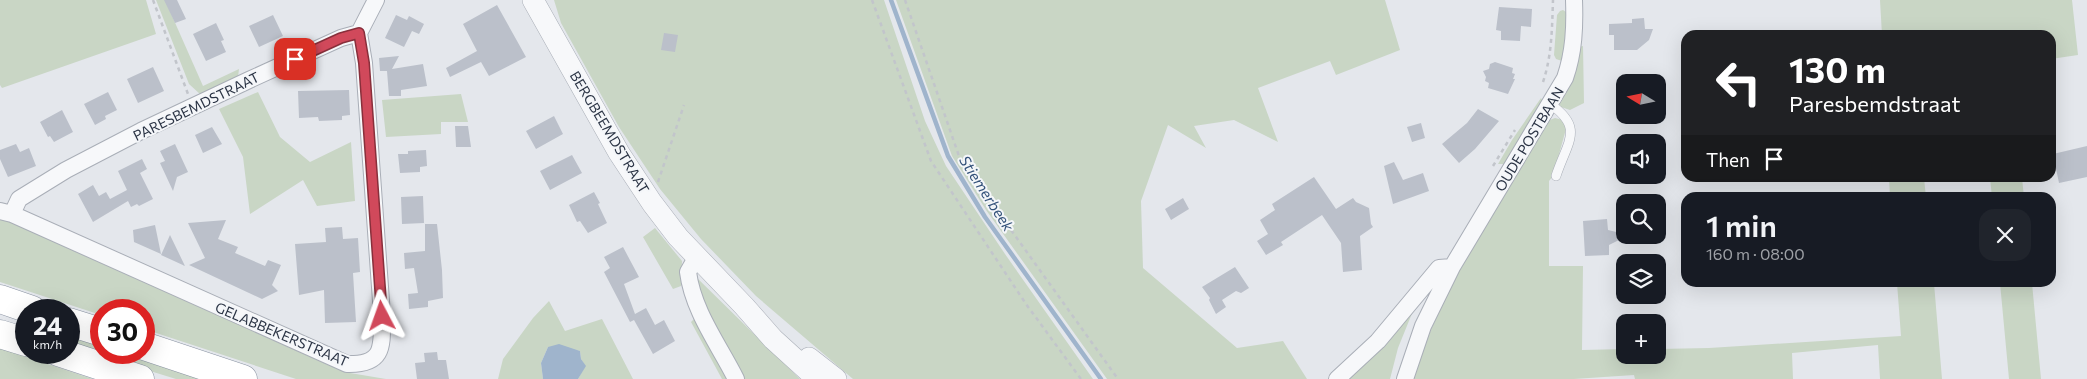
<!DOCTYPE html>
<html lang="en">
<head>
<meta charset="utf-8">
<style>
  :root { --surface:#171b24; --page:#20242c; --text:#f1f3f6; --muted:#9ea1a6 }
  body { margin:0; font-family:Commissioner,sans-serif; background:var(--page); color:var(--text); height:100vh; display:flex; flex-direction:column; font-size:19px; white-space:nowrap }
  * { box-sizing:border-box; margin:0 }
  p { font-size:16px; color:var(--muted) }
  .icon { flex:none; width:28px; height:28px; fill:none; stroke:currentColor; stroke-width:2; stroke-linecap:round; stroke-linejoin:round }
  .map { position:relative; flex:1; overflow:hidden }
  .panel { position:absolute; left:1681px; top:192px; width:375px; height:95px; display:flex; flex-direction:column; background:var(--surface); border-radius:15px; box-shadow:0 5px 20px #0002 }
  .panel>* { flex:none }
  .top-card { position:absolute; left:1681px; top:30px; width:375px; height:152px; border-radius:15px; box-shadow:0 5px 20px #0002; background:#202124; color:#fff; overflow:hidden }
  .needle { width:32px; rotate:280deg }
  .controls { position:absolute; left:1616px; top:74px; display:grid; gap:10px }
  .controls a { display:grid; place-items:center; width:50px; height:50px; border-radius:10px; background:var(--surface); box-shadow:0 5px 20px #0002; font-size:25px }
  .speed { position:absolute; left:15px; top:299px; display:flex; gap:10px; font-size:25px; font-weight:700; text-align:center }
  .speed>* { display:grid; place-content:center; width:65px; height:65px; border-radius:50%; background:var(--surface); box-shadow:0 5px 20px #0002; line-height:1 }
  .speed small { font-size:12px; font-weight:400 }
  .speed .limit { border:8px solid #d22; background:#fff; color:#111 }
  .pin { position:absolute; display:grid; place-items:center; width:42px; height:42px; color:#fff; margin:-21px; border-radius:10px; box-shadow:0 2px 8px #0006 }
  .me { position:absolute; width:55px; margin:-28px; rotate:356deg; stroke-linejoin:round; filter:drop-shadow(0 0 4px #0008) }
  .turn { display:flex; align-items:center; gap:18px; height:105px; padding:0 25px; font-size:22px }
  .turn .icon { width:65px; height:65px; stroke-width:2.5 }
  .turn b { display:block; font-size:35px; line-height:42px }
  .then { display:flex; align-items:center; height:48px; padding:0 25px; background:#0003; gap:10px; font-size:19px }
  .round { display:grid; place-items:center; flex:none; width:52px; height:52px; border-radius:15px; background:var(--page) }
  .headline { display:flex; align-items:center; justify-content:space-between; height:85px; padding:0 25px }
  h1 { font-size:30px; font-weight:600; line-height:38px }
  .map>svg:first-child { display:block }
  .green { fill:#c9d6c5 }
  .water { fill:#9fb4cc }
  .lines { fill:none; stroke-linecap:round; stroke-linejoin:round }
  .stream { stroke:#9fb4cc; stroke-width:4.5 }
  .building { fill:#bbc0ca }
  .service-casing { stroke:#a9aeb7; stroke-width:10 }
  .minor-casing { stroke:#a9aeb7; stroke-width:18 }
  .tertiary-casing { stroke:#a9aeb7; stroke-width:22 }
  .trunk-casing { stroke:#8b94a3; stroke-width:29 }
  .path { stroke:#c2c5cb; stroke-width:2.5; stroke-dasharray:4 4; stroke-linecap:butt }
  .service { stroke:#f7f8fa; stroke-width:9 }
  .minor { stroke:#f7f8fa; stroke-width:16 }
  .tertiary { stroke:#f7f8fa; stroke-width:21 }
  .trunk { stroke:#fff; stroke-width:28 }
  .route-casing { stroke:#882f3b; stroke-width:12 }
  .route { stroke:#d1495b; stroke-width:9 }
  .labels { text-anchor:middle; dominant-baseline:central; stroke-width:4; stroke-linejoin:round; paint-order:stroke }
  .street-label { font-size:14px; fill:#2b3445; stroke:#f4f6f9 }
  .water-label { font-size:15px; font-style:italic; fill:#34527a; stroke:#f4f6f9 }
</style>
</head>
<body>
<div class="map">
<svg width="2087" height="379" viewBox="0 0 2087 379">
  <rect width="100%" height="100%" fill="#e4e7ec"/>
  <path class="green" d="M0,0H146L156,34L2,88L0,85Z
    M156,0H165L203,86L239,69L238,77L201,95L189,84Z
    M554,0H884L925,121L946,166L1005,254L1093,379H853L756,296L701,239L660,189L619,127L561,23Z
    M896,0H1385L1400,50L1336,75L1330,61L1258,88L1278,142L1234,120L1194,126L1206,148L1168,125L1141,201L1143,268L1237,348L1283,341L1307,379H1107L986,210L952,156Z
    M1880,0H2072L2078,55L2051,59V35H1882Z
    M1563,10L1566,12V57L1562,61L1556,59L1554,55L1557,15L1560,11Z
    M1583,46L1584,103L1570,110L1561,107L1558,102L1579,47Z
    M258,92L280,137L310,162L351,142L355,201L317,206L303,180L250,214L243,157L219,109Z
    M461,94L468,122H441V134L386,137L382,100Z
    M1541,98L1544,104L1509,164H1498L1512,140Z
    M1555,118L1563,120L1566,129L1553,176L1549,181V266H1583L1582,350L1625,349V355H1658V349L1709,348L1901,336L1897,283H1934L1942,379H1880L1878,345L1792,353L1793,379H1635L1634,375L1574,379H1413C1442,286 1498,204 1547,121Z
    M1889,178H1924L1926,197H1890Z
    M1990,178H2022L2024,197H1992Z
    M0,218L11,221L65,247L344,372L386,379H296L144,329V310H101V315L0,282Z
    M655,228L682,261L681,286L673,289L643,237Z
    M694,275L800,379H744L700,300Z
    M2000,283H2032L2041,379H2009Z
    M549,301L565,331L602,319L633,379H578L585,366L581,359L580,351L548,347L541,363L543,379H498L503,359L533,318Z
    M1415,306L1398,348L1390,379H1346Z
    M695,318L727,379H722L691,322Z
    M69,333L101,343V352L130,353L214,379H176L69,346Z
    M0,348L93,379H0Z"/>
  <path class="water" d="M559,344L580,351L581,359L586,366L578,379H543L541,363L548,347Z"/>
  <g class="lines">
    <path class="stream" d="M891,0L948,156L985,217L1101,379"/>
  </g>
  <path class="building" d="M164,0H177L186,19L175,23Z
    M497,5L526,57L489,76L481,62L450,77L446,68L477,51L463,24Z
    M1499,7L1532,9L1531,27L1521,26L1520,41L1501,40V31L1496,30Z
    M273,15L283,36L259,47L249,26Z
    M396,15L407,20L409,16L424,24L419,34L412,31L404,47L385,38Z
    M1644,18L1645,29H1653L1649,40L1637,50H1614V35H1609V24L1632,23V19Z
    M216,23L224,40L221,41L226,52L206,61L193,34Z
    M664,33L678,35L675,52L661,50Z
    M399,56L392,69L423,64L427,86L401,90V96H389L387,71H380L379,58Z
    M1495,62L1513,68L1512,73L1515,74L1513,79H1515L1508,94L1488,88L1489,83L1485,81L1486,77L1483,71L1489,69L1490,64Z
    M153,67L164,91L138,103L127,79Z
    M349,90L350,115L342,116V120L319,121L318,117L299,118L298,91Z
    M108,92L117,110L105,116L106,119L95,125L84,104Z
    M1478,109L1499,121L1475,149L1459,163L1442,144L1467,123Z
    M62,110L73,132L54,142L50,136L48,137L40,122Z
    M554,116L563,134L536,149L526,131Z
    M1421,123L1425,138L1412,142L1407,127Z
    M455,126H468L471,147H456Z
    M212,127L222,144L203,153L195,135Z
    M16,144L20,152L29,148L36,166L8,177L0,159V150Z
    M175,144L188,172L177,177L173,191L160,163L165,161L160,151Z
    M2087,146V177L2059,183L2053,154Z
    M426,150L427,166L420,167V172L400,173L398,154H408V151Z
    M572,155L582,173L550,190L540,171Z
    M142,159L147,169L140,173L153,199L139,206L137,204L131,207L128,201L93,222L78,194L93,185L99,196L106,192L110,199L127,190L118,171Z
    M1394,162L1403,180L1423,173L1429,191L1393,204L1384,166Z
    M1314,177L1336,209L1353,198L1356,202L1369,208L1371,224L1373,227L1360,236L1362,270L1343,272L1341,243L1322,215L1281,242L1283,245L1266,255L1257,241L1268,234L1260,220L1275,210L1272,204Z
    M594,192L600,203L598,204L607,223L588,233L580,221L577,222L569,205Z
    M423,196L424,223L402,224L401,197Z
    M1183,198L1189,209L1171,220L1165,209Z
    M1607,219L1608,230L1629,235L1609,245V255L1585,256L1583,221Z
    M226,220L218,239L238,247L235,253L265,266L268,260L281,265L272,285L278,291L262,299L189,265L205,258L188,223Z
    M425,224H437L442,270L443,298L428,301V307L409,309L408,294L418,293L414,268L405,269L404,253L425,251Z
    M155,225L161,254L134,242L133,230Z
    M342,227L343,239L358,238L360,272L353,273L356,322L325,323L324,290L299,295L295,244L326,242L325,228Z
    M170,235L185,266L161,255Z
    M623,247L639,277L624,284L635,314L646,308L655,325L664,320L675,341L653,354L634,320L630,322L604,272L610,268L604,257Z
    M1235,267L1249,288L1241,293L1236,291L1222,300L1226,307L1216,314L1209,300L1210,298L1202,287Z
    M437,352L438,360H446L449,379H417L415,363L425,362L424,353Z"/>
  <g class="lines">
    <defs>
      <path id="service" d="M1550,104C1585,128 1567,142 1556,176"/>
      <path id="minor" d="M0,211L12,214L347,364C385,365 382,346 382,315L364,63L359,33
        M12,214L19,199L66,170L141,131L249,80L341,38L359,33L376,0
        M696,258L688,272C693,311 719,345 736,379
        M1337,379L1378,341L1439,268L1452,267
        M1405,379L1423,326L1452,267L1565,78C1574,52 1575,27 1574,0"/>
      <path id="tertiary" d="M533,0L619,153L652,203L678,237L744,306L773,339L817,379
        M809,358L836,379"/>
      <path id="trunk" d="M0,299L32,310
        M69,322L101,332
        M0,334L26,342
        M144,346L243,379
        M58,352L140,379"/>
    </defs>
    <use href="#service" class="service-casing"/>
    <use href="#minor" class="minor-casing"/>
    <use href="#tertiary" class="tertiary-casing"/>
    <use href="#trunk" class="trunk-casing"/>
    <path class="path" d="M153,0L188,94
      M872,0L931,161L1026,304L1081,379
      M905,0L960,159L1118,379
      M1543,82C1552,55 1552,28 1553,0
      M1493,166L1515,130
      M658,182L684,105"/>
    <use href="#service" class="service"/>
    <use href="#minor" class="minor"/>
    <use href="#tertiary" class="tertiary"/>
    <use href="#trunk" class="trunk"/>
  </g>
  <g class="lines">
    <defs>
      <path id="route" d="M295,59L341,38L359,33L364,63L382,316"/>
    </defs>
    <use href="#route" class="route-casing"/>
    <use href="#route" class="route"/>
  </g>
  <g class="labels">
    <g class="street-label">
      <text transform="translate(196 106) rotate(-26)">PARESBEMDSTRAAT</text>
      <text transform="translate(610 132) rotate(59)">BERGBEEMDSTRAAT</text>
      <text transform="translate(1529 139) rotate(-59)">OUDE POSTBAAN</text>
      <text transform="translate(282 334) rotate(23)">GELABBEKERSTRAAT</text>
    </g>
    <g class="water-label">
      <text transform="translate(987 193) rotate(57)">Stiemerbeek</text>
    </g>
  </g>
</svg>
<div class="controls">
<a><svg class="needle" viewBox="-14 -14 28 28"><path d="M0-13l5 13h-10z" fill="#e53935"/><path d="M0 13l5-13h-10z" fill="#9ea1a6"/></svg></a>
<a><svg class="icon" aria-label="sound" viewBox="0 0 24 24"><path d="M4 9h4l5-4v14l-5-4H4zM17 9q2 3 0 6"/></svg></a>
<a><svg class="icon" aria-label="search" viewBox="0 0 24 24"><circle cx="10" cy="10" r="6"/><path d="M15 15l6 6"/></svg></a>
<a><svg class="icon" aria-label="layers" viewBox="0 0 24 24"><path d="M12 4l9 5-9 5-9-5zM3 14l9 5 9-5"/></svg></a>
<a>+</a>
</div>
<div class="speed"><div>24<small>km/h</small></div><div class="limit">30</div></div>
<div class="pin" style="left:295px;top:59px;background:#d93025"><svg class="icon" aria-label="arrive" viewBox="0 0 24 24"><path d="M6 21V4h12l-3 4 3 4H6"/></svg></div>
<svg class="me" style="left:382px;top:316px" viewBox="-20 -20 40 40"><path d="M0-17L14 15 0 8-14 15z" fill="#d1495b" stroke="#fff" stroke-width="4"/></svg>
<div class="top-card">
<div class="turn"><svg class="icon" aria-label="left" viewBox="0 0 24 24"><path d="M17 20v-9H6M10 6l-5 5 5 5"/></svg><div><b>130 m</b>Paresbemdstraat</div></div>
<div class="then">Then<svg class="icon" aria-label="arrive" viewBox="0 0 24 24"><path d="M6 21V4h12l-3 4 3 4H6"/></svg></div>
</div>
<section class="panel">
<div class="headline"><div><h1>1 min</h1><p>160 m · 08:00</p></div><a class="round"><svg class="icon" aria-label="close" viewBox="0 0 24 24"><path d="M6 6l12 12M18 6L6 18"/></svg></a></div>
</section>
</div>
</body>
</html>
